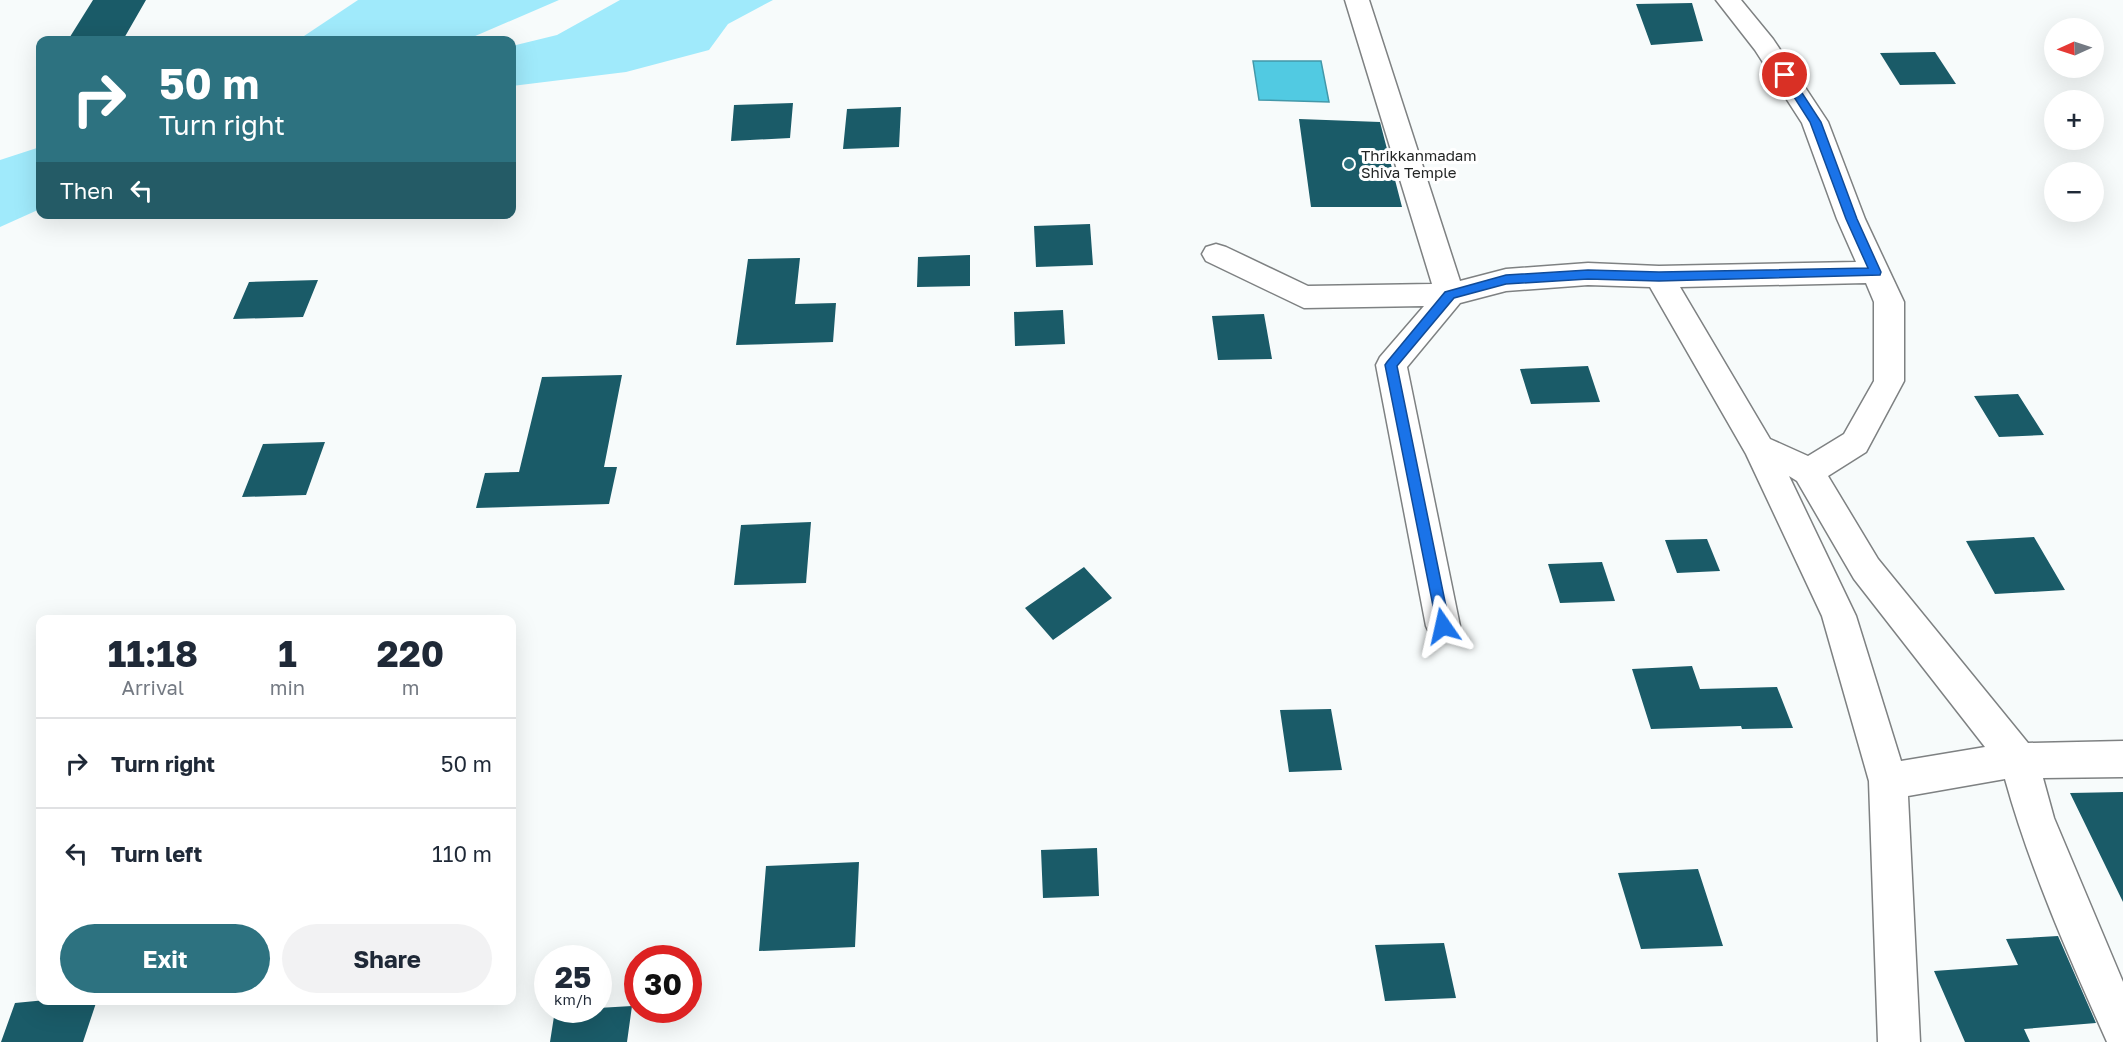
<!DOCTYPE html>
<html lang="en">
<head>
<meta charset="utf-8">
<style>
  :root { --surface:#fff; --page:#f2f2f3; --text:#1f2937; --muted:#747a83; --line:#e0e1e3; --accent:#2d7280 }
  body { margin:0; font-family:"Golos Text",sans-serif; background:var(--page); color:var(--text); height:100vh; display:flex; flex-direction:column; font-size:22px; white-space:nowrap }
  * { box-sizing:border-box; margin:0 }
  p { font-size:20px; color:var(--muted) }
  .icon { flex:none; width:33px; height:33px; fill:none; stroke:currentColor; stroke-width:2; stroke-linecap:round; stroke-linejoin:round }
  .map { position:relative; flex:1; overflow:hidden }
  .details { position:absolute; left:36px; top:615px; width:480px; height:390px; display:flex; flex-direction:column; background:var(--surface); border-radius:12px; box-shadow:0 6px 24px #0002 }
  .details>* { flex:none }
  .banner { position:absolute; left:36px; top:36px; width:480px; height:183px; border-radius:12px; box-shadow:0 6px 24px #0002; background:#2d7280; color:#fff; overflow:hidden }
  .needle { width:39px; rotate:267deg }
  .tools { position:absolute; left:2044px; top:18px; display:grid; gap:12px }
  .tools a { display:grid; place-items:center; width:60px; height:60px; border-radius:50%; background:var(--surface); box-shadow:0 6px 24px #0002; font-size:30px }
  .speed { position:absolute; left:534px; top:945px; display:flex; gap:12px; font-size:30px; font-weight:700; text-align:center }
  .speed>* { display:grid; place-content:center; width:78px; height:78px; border-radius:50%; background:var(--surface); box-shadow:0 6px 24px #0002; line-height:1 }
  .speed small { font-size:15px; font-weight:400 }
  .speed .limit { border:9px solid #d22; background:#fff; color:#111 }
  .pin { position:absolute; display:grid; place-items:center; width:51px; height:51px; color:#fff; margin:-26px; border:3px solid #fff; border-radius:50%; box-shadow:0 2px 6px #0007 }
  .me { position:absolute; width:66px; margin:-33px; rotate:349deg; stroke-linejoin:round; filter:drop-shadow(0 0 4px #0008) }
  .turn { display:flex; align-items:center; gap:21px; height:126px; padding:0 24px; font-size:27px }
  .turn .icon { width:78px; height:78px; stroke-width:2.5 }
  .turn b { display:block; font-size:42px; line-height:51px }
  .then { display:flex; align-items:center; height:57px; padding:0 24px; background:#0003; gap:12px; font-size:22px }
  .eta { display:flex; justify-content:space-evenly; align-items:center; height:102px; text-align:center }
  .eta b { font-size:36px; font-weight:700; line-height:42px }
  .cta { display:flex; gap:12px; margin-top:auto; padding:12px 24px }
  .cta a { flex:1; height:69px; border-radius:36px; background:var(--accent); color:#fff; font-size:24px; font-weight:700; line-height:69px; text-align:center }
  .cta a+a { background:var(--page); color:var(--text) }
  ul { padding:0; list-style:none }
  li { display:flex; align-items:center; gap:18px; height:90px; padding:0 24px; border-top:2px solid var(--line) }
  li div { flex:1 }
  li b { display:block; font-size:22px }
  li em { font-style:normal }
  .map>svg:first-child { display:block }
  .green { fill:#a0eafb }
  .water { fill:#51cae2; stroke:#4398a9; stroke-width:1.5 }
  .building { fill:#1a5b68 }
  .lines { fill:none; stroke-linecap:round; stroke-linejoin:round }
  .minor-casing { stroke:#7e8182; stroke-width:3 }
  .minor { fill:#fff; fill-rule:evenodd }
  .route { fill:#1a73e8; stroke:#114b97; stroke-width:1.5 }
  .poi-dot { fill:#2d7280; stroke:#fff; stroke-width:2 }
  .labels { text-anchor:middle; dominant-baseline:central; stroke-width:6; stroke-linejoin:round; paint-order:stroke }
  .poi-label { font-size:15px; fill:#232525; stroke:#fff; text-anchor:start }
</style>
</head>
<body>
<div class="map">
<svg width="2123" height="1042" viewBox="0 0 2123 1042">
  <rect width="100%" height="100%" fill="#f7fbfb"/>
  <path class="green" d="M358,0H559L466,40H298Z
    M620,0H773L728,24L709,50L626,72L512,86V46L557,35Z
    M40,147V209L0,227V160Z"/>
  <path class="water" d="M1253,61H1321L1329,102L1259,100Z"/>
  <path class="building" d="M93,0H146L123,40H68Z
    M1692,3L1703,41L1651,45L1636,4Z
    M1935,52L1956,84L1900,85L1880,53Z
    M793,103L790,138L731,141L734,105Z
    M901,107L899,147L843,149L847,109Z
    M1299,119L1380,122L1402,207H1311Z
    M1090,224L1093,265L1036,267L1034,226Z
    M970,255V286L917,287L918,257Z
    M800,258L795,304L836,303L833,342L736,345L748,259Z
    M318,280L303,317L233,319L249,282Z
    M1063,310L1065,344L1015,346L1014,312Z
    M1264,314L1272,359L1218,360L1212,316Z
    M1588,366L1600,402L1531,404L1520,369Z
    M622,375L604,467H617L609,504L476,508L485,473L519,472L542,377Z
    M2018,394L2044,435L1999,437L1974,396Z
    M325,442L306,495L242,497L263,444Z
    M811,522L806,583L734,585L741,525Z
    M2034,537L2065,590L1995,594L1966,541Z
    M1707,539L1720,571L1677,573L1665,540Z
    M1602,562L1615,601L1560,603L1548,564Z
    M1084,567L1112,598L1053,640L1025,608Z
    M1692,666L1700,689L1777,687L1793,728L1742,729L1741,726L1651,729L1632,669Z
    M1331,709L1342,770L1289,772L1280,710Z
    M2123,792V902L2070,793Z
    M1097,848L1099,896L1043,898L1041,850Z
    M859,862L855,947L759,951L766,866Z
    M1698,869L1723,946L1641,949L1618,873Z
    M2058,936L2096,1023L2024,1029L2030,1042H1965L1934,971L2018,965L2006,939Z
    M1444,943L1456,998L1385,1001L1375,945Z
    M46,1000H97L83,1042H1L15,1003Z
    M632,1006L627,1042H550L555,1010H598V1008Z"/>
  <g class="lines">
    <defs>
      <path id="minor" d="M1345,0H1369L1460,281L1506,269L1588,263L1659,266L1856,262L1837,219L1802,123L1755,50L1716,0H1741L1773,39L1828,122L1865,219L1904,302V381L1866,452L1828,476L1878,559L2028,743L2123,741V777L2043,778L2054,818L2123,982V1042H2107C2069,957 2030,869 2005,779L1908,796L1920,1042H1878L1869,781L1822,616L1746,454L1650,287L1588,285L1506,291L1460,303L1407,367L1460,626L1455,637L1443,642L1431,637L1426,626L1376,365L1380,357L1424,306L1304,308L1206,261L1202,254L1206,247L1216,244L1226,247L1308,286L1432,284ZM1866,283L1874,302V381L1844,434L1808,456L1770,439L1680,287ZM1789,476L1797,481L1854,579L1985,747L1901,761L1856,616Z"/>
    </defs>
    <use href="#minor" class="minor-casing"/>
    <use href="#minor" class="minor"/>
  </g>
  <path class="route" d="M1785,72L1789,73L1821,122L1857,219L1881,272L1880,275L1659,281L1588,279L1506,284L1454,298L1397,366L1450,626L1448,631L1443,633L1438,631L1385,365L1387,362L1445,292L1506,275L1588,270L1659,272L1868,268L1846,219L1810,122L1780,75Z"/>
  <circle class="poi-dot" cx="1349" cy="164" r="6"/>
  <g class="labels">
    <g class="poi-label">
      <text x="1361" y="155">Thrikkanmadam<tspan x="1361" dy="17">Shiva Temple</tspan></text>
    </g>
  </g>
</svg>
<div class="tools">
<a><svg class="needle" viewBox="-14 -14 28 28"><path d="M0-13l5 13h-10z" fill="#e53935"/><path d="M0 13l5-13h-10z" fill="#747a83"/></svg></a>
<a>+</a>
<a>−</a>
</div>
<div class="speed"><div>25<small>km/h</small></div><div class="limit">30</div></div>
<div class="pin" style="left:1785px;top:75px;background:#d93025"><svg class="icon" aria-label="arrive" viewBox="0 0 24 24"><path d="M6 21V4h12l-3 4 3 4H6"/></svg></div>
<svg class="me" style="left:1443px;top:626px" viewBox="-20 -20 40 40"><path d="M0-17L14 15 0 8-14 15z" fill="#1a73e8" stroke="#fff" stroke-width="4"/></svg>
<div class="banner">
<div class="turn"><svg class="icon" aria-label="right" viewBox="0 0 24 24"><path d="M7 20v-9h11M14 6l5 5-5 5"/></svg><div><b>50 m</b>Turn right</div></div>
<div class="then">Then<svg class="icon" aria-label="left" viewBox="0 0 24 24"><path d="M17 20v-9H6M10 6l-5 5 5 5"/></svg></div>
</div>
<section class="details">
<div class="eta">
<div><b>11:18</b><p>Arrival</p></div>
<div><b>1</b><p>min</p></div>
<div><b>220</b><p>m</p></div>
</div>
<ul>
<li><svg class="icon" aria-label="right" viewBox="0 0 24 24"><path d="M7 20v-9h11M14 6l5 5-5 5"/></svg><div><b>Turn right</b></div><em>50 m</em></li>
<li><svg class="icon" aria-label="left" viewBox="0 0 24 24"><path d="M17 20v-9H6M10 6l-5 5 5 5"/></svg><div><b>Turn left</b></div><em>110 m</em></li>
</ul>
<div class="cta"><a>Exit</a><a>Share</a></div>
</section>
</div>
</body>
</html>
